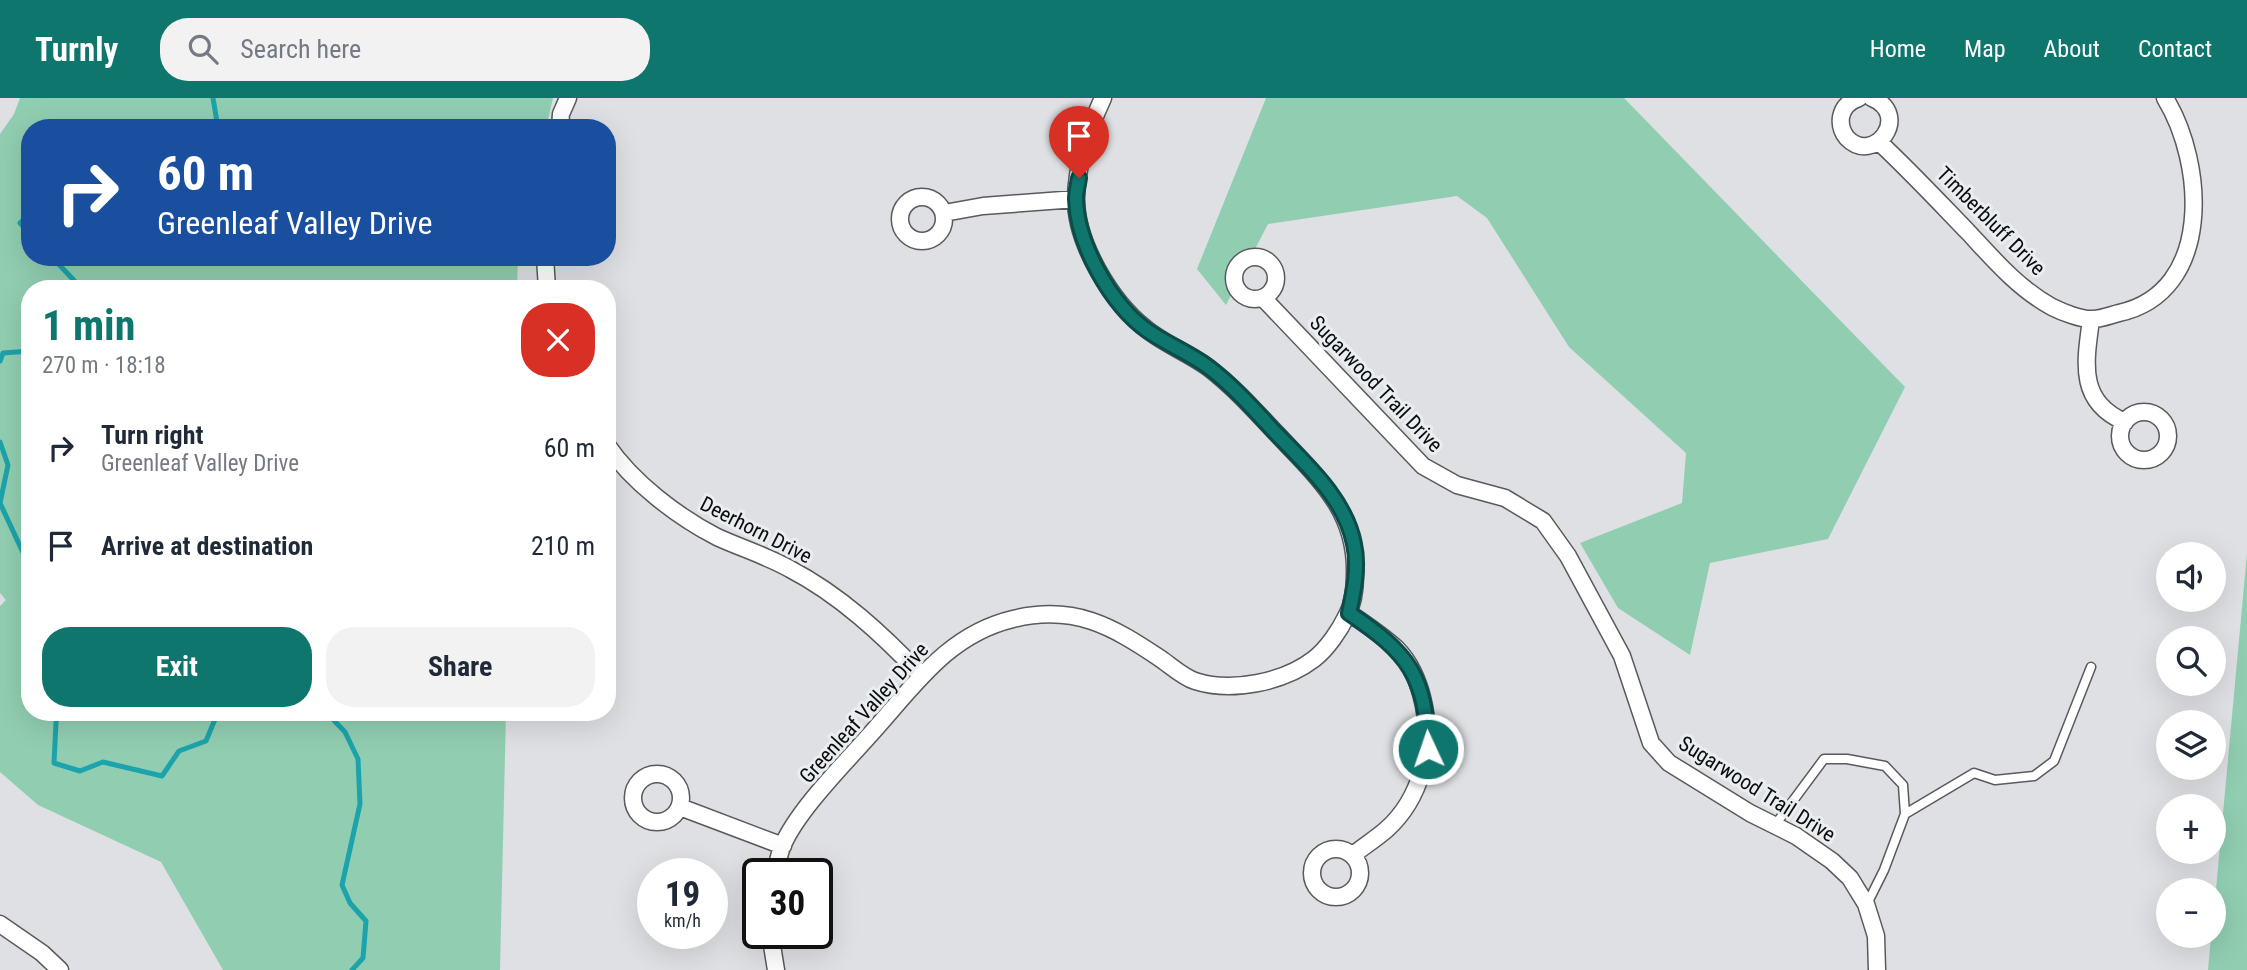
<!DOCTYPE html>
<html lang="en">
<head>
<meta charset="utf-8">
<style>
  :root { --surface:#fff; --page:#f2f2f3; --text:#1f2937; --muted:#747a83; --accent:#0f766e }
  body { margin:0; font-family:"Roboto Condensed",sans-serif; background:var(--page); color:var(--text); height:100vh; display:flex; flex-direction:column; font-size:26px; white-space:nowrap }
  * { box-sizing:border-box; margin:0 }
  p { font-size:23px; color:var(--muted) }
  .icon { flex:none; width:38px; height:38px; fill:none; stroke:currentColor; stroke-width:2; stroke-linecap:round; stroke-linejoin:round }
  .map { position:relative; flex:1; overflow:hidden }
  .sheet { position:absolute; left:21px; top:182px; width:595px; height:441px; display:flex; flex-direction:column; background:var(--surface); border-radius:28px; box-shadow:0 7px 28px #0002 }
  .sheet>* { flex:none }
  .banner { position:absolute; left:21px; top:21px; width:595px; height:147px; border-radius:28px; box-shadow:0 7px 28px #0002; background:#1a4fa0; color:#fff; overflow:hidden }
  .tools { position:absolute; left:2156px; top:444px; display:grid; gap:14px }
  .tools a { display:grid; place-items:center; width:70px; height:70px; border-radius:50%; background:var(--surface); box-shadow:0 7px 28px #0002; font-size:35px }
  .speed { position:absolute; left:637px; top:760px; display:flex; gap:14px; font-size:35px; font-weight:700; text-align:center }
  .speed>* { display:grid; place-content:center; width:91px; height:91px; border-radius:50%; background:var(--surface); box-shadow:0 7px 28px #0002; line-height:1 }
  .speed small { font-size:18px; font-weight:400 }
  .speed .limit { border:4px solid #111; border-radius:10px; background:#fff; color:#111 }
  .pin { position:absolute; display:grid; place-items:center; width:60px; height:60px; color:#fff; margin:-72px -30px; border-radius:50% 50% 50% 0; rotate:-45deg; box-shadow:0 0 7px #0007 }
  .pin .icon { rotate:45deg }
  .me { position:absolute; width:77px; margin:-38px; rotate:357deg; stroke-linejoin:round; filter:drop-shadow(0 0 5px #0008) }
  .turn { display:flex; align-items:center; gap:24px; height:147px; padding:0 21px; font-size:32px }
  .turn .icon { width:91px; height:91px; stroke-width:2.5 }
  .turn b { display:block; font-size:49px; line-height:60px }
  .round { display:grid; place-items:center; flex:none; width:74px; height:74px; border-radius:28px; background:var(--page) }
  .overview { display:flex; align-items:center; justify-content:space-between; height:119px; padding:0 21px }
  h1 { font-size:42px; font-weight:700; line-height:52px; color:var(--accent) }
  .action { display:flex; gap:14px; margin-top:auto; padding:14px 21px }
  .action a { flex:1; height:80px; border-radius:28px; background:var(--accent); color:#fff; font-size:28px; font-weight:700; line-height:80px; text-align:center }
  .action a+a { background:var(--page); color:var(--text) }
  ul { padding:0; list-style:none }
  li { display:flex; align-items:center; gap:21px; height:98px; padding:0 21px }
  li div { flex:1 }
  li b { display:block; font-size:26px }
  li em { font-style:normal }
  header { display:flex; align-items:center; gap:42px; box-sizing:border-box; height:98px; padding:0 35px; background:var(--accent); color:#fff }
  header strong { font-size:33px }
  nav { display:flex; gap:38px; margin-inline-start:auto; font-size:24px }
  .search { width:490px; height:63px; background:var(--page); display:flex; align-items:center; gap:18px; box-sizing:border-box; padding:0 24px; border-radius:28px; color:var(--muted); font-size:26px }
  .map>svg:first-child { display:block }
  .green { fill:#91ceb1 }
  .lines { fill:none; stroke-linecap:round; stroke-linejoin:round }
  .stream { stroke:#1ca3ab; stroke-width:5 }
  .lane-casing { stroke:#595a5d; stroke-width:11 }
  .street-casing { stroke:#595a5d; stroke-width:19 }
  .lane { stroke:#fff; stroke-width:8 }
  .street { stroke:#fff; stroke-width:16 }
  .route-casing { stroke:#0a4d48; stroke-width:18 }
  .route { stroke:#0f766e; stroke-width:12 }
  .labels { text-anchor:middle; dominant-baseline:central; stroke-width:6; stroke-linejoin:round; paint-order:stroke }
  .street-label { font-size:21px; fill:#0b0c0d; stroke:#ebeef0 }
</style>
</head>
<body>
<header>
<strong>Turnly</strong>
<div class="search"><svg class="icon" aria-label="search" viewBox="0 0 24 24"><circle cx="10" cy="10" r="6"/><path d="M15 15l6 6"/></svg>Search here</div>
<nav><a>Home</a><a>Map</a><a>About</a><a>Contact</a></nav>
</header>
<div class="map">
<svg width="2247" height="872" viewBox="0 0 2247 872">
  <rect width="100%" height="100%" fill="#dee0e3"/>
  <path class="green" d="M20,0H553L546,30H30V159H518L517,191H30V614H506L500,872H223L161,764L38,707L0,674V508L6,502L0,495V36L14,16Z
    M1266,0H1624L1905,289L1828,441L1710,465L1690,557L1618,510L1580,445L1682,405L1686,355L1569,249L1487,120L1457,98L1268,126L1226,207L1197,171Z
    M2247,455V872H2208L2211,838H2214V813Z"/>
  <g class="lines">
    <path class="stream" d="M213,0L218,30
      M30,115L20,125L30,136
      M52,159L82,191
      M0,263L3,255L30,253
      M0,344L8,367L0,405L27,463H30
      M60,614L56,624L54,665L80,673L103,664L162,678L179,653L206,643L218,614
      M326,614L345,634L358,661L360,706L342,787L350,805L366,823L363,860L352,872"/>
    <defs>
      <path id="lane" d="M1905,716L1974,675L1995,682L2034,678L2054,663L2091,569
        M1775,727L1824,661H1847L1885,668L1903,687L1905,716L1884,772L1866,808"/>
      <path id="street" d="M1859,0C1850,3 1843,9 1841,19C1840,26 1842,34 1847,40C1874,68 1912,17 1872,0
        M560,30L561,16L568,0
        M1879,44C1910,73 1939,104 1969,135C1994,162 2019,191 2052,209C2062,214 2082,222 2093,221C2101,221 2111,217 2119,215C2214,194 2205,65 2165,0
        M900 121a22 22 0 1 1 44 0a22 22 0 1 1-44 0Z
        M944,115L983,108L1076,101
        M545,159L547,191
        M1234 180a21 21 0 1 1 42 0a21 21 0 1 1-42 0Z
        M1263,200L1423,368L1457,387L1505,400L1543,423L1568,458L1622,558L1651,645L1669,665L1750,715L1796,738L1832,763L1850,780L1866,806L1876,838L1877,872
        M2091,222C2085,265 2078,304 2125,324
        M2120 338a24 24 0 1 1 48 0a24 24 0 1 1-48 0Z
        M607,347C632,384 678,419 717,439C741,450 767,458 790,471C840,497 883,537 922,578
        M1349,515C1365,526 1382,537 1396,550C1411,565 1420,588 1424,608C1433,651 1421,700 1387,731C1377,740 1364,748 1353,757
        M633 700a24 24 0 1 1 48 0a24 24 0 1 1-48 0Z
        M680,709L783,748
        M1312 775a24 24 0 1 1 48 0a24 24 0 1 1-48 0Z
        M775,775C777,767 779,757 782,749C797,712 849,661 876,630C917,584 950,536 1013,521C1074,506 1112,528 1161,561C1171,568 1183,579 1195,583C1232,595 1284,584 1314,561C1327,551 1340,532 1347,517C1353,506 1355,490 1355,477C1357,413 1319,381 1278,337C1256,314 1235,290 1209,270C1189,255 1164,246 1145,230C1111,203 1075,144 1076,99C1077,65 1089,30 1103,0
        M0,826L42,855L60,872
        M770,835L776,872"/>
    </defs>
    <use href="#lane" class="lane-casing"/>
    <use href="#street" class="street-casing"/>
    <use href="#lane" class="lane"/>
    <use href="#street" class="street"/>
  </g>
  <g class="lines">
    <defs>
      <path id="route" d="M1079,80C1078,87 1076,94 1076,101C1077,146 1111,207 1148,233C1167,246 1189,255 1207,268C1231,286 1252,309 1272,331C1303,364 1345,399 1354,446C1359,468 1354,493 1349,515C1408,555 1426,577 1428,651"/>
    </defs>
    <use href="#route" class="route-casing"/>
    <use href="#route" class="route"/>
  </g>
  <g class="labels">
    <g class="street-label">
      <text transform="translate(1991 123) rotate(45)">Timberbluff Drive</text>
      <text transform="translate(1376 286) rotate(46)">Sugarwood Trail Drive</text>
      <text transform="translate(756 432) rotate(27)">Deerhorn Drive</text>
      <text transform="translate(864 615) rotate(-48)">Greenleaf Valley Drive</text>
      <text transform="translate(1757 691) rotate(32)">Sugarwood Trail Drive</text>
    </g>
  </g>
</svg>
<div class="tools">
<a><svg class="icon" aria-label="sound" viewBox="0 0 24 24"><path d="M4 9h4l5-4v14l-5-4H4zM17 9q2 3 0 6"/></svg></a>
<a><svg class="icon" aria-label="search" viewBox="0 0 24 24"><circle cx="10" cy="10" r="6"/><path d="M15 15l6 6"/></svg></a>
<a><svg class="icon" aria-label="layers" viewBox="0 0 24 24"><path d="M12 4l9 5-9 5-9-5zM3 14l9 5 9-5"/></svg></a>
<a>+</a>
<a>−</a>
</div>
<div class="speed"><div>19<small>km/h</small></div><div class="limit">30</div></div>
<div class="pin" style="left:1079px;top:80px;background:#d93025"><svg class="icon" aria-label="arrive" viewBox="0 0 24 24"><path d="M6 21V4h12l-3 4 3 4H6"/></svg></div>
<svg class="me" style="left:1428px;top:651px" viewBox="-20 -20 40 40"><circle r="17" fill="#0f766e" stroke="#fff" stroke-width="3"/><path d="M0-11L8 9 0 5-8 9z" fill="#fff"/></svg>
<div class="banner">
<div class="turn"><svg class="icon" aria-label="right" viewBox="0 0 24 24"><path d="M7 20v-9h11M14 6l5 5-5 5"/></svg><div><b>60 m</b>Greenleaf Valley Drive</div></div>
</div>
<section class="sheet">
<div class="overview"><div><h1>1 min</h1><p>270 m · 18:18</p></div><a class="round" style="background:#d93025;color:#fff"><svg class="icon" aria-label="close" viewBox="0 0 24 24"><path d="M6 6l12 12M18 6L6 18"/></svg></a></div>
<ul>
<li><svg class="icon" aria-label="right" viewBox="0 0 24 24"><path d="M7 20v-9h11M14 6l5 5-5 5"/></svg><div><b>Turn right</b><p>Greenleaf Valley Drive</p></div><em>60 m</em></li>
<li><svg class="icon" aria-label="arrive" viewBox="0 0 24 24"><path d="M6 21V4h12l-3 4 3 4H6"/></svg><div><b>Arrive at destination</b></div><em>210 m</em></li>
</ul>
<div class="action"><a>Exit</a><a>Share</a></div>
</section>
</div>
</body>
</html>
